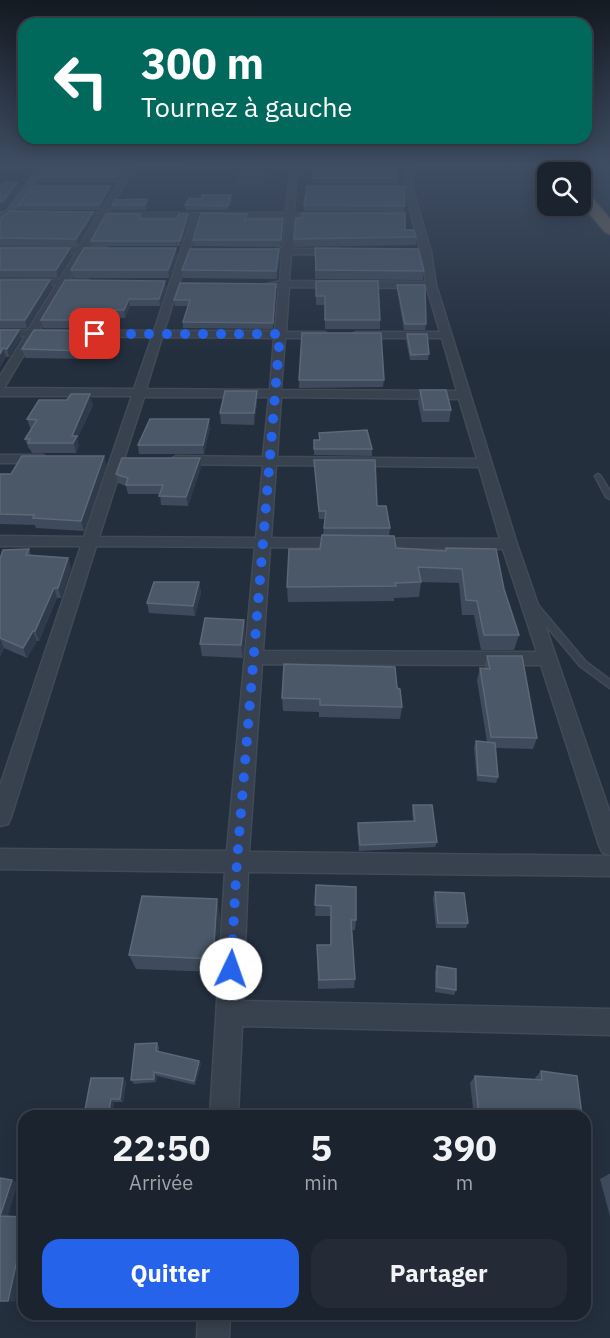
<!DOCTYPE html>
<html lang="fr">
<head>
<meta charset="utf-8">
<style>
  :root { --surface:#1b232e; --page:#242b36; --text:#f1f3f6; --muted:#a0a4aa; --line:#39404a; --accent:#2563eb }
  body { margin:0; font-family:"IBM Plex Sans",sans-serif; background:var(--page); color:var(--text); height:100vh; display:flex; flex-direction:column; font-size:22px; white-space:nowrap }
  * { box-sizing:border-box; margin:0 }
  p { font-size:20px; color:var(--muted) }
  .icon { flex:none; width:33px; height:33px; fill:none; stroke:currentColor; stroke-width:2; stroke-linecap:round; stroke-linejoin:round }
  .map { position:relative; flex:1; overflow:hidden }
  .panel { position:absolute; left:18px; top:1110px; width:573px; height:210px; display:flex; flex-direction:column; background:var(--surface); border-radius:18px; box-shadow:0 3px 15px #0003,0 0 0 2px var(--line) }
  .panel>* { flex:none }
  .hud { position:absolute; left:18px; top:18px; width:574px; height:126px; border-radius:18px; box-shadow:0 3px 15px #0003,0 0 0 2px var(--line); background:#00695c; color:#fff; overflow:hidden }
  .controls { position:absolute; left:537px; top:162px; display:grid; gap:12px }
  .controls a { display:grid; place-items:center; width:54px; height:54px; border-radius:12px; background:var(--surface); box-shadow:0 3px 15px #0003,0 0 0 2px var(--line); font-size:30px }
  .pin { position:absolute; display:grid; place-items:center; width:51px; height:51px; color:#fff; margin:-26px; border-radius:12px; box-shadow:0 3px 9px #0006 }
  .me { position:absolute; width:66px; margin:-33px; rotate:3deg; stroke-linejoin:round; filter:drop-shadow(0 0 4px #0008) }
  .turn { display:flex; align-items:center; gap:21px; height:126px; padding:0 24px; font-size:27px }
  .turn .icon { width:78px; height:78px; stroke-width:2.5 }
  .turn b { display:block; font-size:42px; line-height:51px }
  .eta { display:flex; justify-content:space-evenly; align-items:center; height:102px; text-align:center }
  .eta b { font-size:36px; font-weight:800; line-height:42px }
  .button { display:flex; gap:12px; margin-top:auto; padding:12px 24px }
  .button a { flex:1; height:69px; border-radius:18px; background:var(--accent); color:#fff; font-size:24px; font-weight:800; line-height:69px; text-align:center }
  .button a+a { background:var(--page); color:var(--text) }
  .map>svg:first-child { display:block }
  .green { fill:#263c3f }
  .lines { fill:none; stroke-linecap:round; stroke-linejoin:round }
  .lane-casing { stroke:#414a57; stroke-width:3 }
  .street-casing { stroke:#414a57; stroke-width:3 }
  .secondary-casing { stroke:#414a57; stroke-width:2 }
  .highway-casing { stroke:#434c59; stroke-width:3 }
  .lane { fill:#38414e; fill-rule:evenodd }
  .street { fill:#38414e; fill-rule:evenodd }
  .secondary { fill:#465061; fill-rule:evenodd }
  .highway { fill:#746855; fill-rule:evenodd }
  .wall { fill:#3f4b5c }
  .shaded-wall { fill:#2f3b4b }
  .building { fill:#4b5868; stroke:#5c6777; stroke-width:1.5 }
  .route { stroke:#2563eb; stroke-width:10; stroke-dasharray:0 18 }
</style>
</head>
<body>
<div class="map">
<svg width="610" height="1338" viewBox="0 0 610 1338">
  <rect width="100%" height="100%" fill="#242f3e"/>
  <path class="green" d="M238,170H267L265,187H235Z"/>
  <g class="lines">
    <defs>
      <path id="lane" d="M598,474L600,475L610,491V499L606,497L595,476Z
        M535,604L538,605L586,662L610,680V688L580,666L532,609L531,607L532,605Z"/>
      <path id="street" d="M130,165H136L108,213H286L290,167L186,165H337L334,167H297L294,213L304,215L294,217L292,249H340L344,252L340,255L291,254L289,281L426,282C422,243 403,205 406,165H412V187L431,252L436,285L517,544L610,813V855L602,852L599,845L541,665L262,664L249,852L610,856V876L248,872L243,1001L610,1009V1035L242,1026L238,1116H210L225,872L0,869V849L227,851L255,547L96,546L11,817L8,824L0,826V786L81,546H0V536L84,537L132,396H0V376L25,336H0V330H28L56,285H0V279L59,280L76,253H0V247H79L97,217L66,215L70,213H100ZM106,217H192L154,331L39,330L65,286H88L93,283L88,280H69L85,253H106L110,250L106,247H88ZM200,217H286L283,248L271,251L282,254L280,281L267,284L279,287L275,331H164ZM289,287L427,288L440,332H356L351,335L356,338H442L457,391L281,390L285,338H325L330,335L325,332H286ZM35,336L152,337L134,389L4,388ZM162,337L274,338L270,390L146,389ZM144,397H269L263,457L176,456L169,460L176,464L263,465L256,538L99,537ZM281,397L459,399L477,459L277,457ZM276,465L479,467L500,539L271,538ZM270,547L503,549L537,652L263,651Z
        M0,455H43L50,459L43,463H0Z
        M198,1314H230L229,1338H197Z"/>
      <path id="secondary" d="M40,165H50L12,216L0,217V211H5Z"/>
      <path id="highway" d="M551,165H564L571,172H557Z
        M580,188L585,189L610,219V234L605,232L580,202Z"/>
    </defs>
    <use href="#lane" class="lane-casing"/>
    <use href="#street" class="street-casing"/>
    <use href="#secondary" class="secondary-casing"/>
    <use href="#highway" class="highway-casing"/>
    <use href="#lane" class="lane"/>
    <use href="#street" class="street"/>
    <use href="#secondary" class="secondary"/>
    <use href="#highway" class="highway"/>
  </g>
  <path class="wall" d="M54,165H129L117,182H40L39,177Z
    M398,165L397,183H313L312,169Z
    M110,186L111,190L100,210H19L18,205Z
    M201,199L232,200L228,210H185V205Z
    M148,204L146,210H113L112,205Z
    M304,205L405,206L404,212L304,211Z
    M93,212L94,219L78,246L0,245V219Z
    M188,214L189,219L180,246H92L91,241L142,219H176Z
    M247,214V219H283L281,247L194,246L193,240Z
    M405,230L416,237V245L294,247V239Z
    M0,248H70L72,255L58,278L0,277Z
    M315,248L424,271L423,280L315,279Z
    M177,255L169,278H73L71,270Z
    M280,256L277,279L183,278L182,270Z
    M0,280L52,287L27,328H0Z
    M165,281L166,288L160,306H130L125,318L112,317L106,328H43L41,320Z
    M316,281L380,320V329H325V305H316Z
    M276,284L273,329L183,328V322L188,306H175L174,300Z
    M397,285L426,324L425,330H404L397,290Z
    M0,330H19L21,338L9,357H6L0,367Z
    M407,334L429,354L428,360H410L406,340Z
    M100,339L89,359L25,358L22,349Z
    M299,380H384L383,387L299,388Z
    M420,390L451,410L449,422H422L418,402Z
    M257,403L254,425L221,424L220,413Z
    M93,405L77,439L79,446L76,453H32L30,449H29L25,439L31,430L27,419Z
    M210,427L204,454H139L138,445Z
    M319,433L372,449V456L314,455V440H319Z
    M104,456L106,466L84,531L36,528L35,525L0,524V474H11Z
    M314,460L377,506L390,528L389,536L396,548L445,551L446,548L504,589L519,635L514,650H481L474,615H462L459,583L421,582L419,597L394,598V601L288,602L287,587L320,549L323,535L325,519H319Z
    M201,467L188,506L161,505L160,494H128L126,486L118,483L116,474Z
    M29,549L31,556L68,558L71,568L61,598H57L39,641H37L27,658L4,648L0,657V559Z
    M199,582L201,593L195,616L149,613L147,603Z
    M244,620L245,632L243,658L202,656L200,644Z
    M487,656L537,738L533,749L496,748L498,777L496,783L477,781L474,747L476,741L487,742L477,680L480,668L484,669Z
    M397,688L402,707L400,719L319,717V712L283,711L282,698Z
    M413,805L437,842L435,847L359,851L357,828L358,823L413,821L412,811Z
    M316,885L356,920L355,930H352L355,979L354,988L318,989L317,945H330V916H315Z
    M435,892L468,923L466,928H436L433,898Z
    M220,914L217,972L136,969L129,955Z
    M437,966L456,990L454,995L435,992V971Z
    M157,1043L159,1047V1052L199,1061L201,1064L195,1085L157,1076L156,1082L134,1084L131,1080Z
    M541,1071L582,1116H474L470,1083L475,1076L535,1079V1078Z
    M123,1078L126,1082L123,1102H114L112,1116H74L85,1110Z
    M609,1174H610V1216L600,1179Z"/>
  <path class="shaded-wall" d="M125,165H129L117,182L116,177Z
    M17,183L18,190L4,209H0V202Z
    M110,186L111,190L100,210L99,205Z
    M231,195L232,200L228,210V206Z
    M147,199L148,204L146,210L145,205Z
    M93,212L94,219L78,246L76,239Z
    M188,214L189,219L180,246V241Z
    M70,248L72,255L58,278L56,270Z
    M176,248L177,255L169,278L168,270Z
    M279,249L280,256L277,279L276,271Z
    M50,280L52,287L27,328L25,320Z
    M165,281L166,288L160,306L159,299Z
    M129,299L130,306L125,318L124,310Z
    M111,310L112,317L106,328L105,320Z
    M19,330L21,338L9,357L7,349Z
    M99,331L100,339L89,359L87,351Z
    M3,348L6,357L0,367V354Z
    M257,391V403L254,425V413Z
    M90,394L93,405L77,439L79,446L76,453L72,436Z
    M209,419L210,427L204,454L203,445Z
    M104,456L106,466L84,531L81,521Z
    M200,458L201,467L188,506L186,497Z
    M68,558L71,568L61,598L58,588Z
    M199,582L201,593L195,616L193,606Z
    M54,588L57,598L39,641L35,631Z
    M244,620L245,632L243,658L241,645Z
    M33,631L37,641L27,658L23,648Z
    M0,638L4,648L0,657Z
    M217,899L220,914L217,972L213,959Z
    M199,1061L201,1064L195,1085L194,1081Z
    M154,1072L157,1076L156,1082L154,1079Z
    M123,1078L126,1082L123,1102L120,1099Z
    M111,1099L114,1102L112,1116H108Z
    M12,1180L18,1183L7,1219L0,1216Z
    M24,1228V1262L15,1302L8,1301Z"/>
  <path class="building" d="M54,165H125L116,177H39Z
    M312,165H398L397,178H313Z
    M5,182L17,183L2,202H0V186Z
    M33,186H110L99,205H18Z
    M307,186H404L405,206L304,205Z
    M202,195H231L228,206L185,205L190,198L201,199Z
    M147,199L145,205H112L115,200Z
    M10,211L93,212L76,239L0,238V219Z
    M201,213L247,214L245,219H283L281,240H193Z
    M302,213H405V230H414L416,237L294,239L296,218H301Z
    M106,214H141L140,219H176L179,214H188L180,241H91Z
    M0,248H70L56,270H0Z
    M84,248H176L168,270H71Z
    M315,248L418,249L424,271L316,270Z
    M190,249H279L276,271L182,270Z
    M0,280H50L25,320H0Z
    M65,280L165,281L159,299H129L124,310H111L105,320H41Z
    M316,281H378L380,320H325V296H316Z
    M180,283L276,284L273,323L183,322L190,300H174Z
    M397,285H425L426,324H405Z
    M0,330H19L7,349L3,348L0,354Z
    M34,330L99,331L87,351L22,349Z
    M302,333H381L384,380H299Z
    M407,334H427L429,354L411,355Z
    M420,390H446L451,410H424Z
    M225,391H257L254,413H220Z
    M71,394H90L72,436H77L73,443H28L30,439H25L37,420L27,419L39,400H67Z
    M150,419H209L203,445H138Z
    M367,430L372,449H314V440H320L319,433Z
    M22,456H104L81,521L33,518L34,515L0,514V474H11Z
    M122,458H200L186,497L159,496L163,485H126L128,478L116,474Z
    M314,460H375L377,506H386L390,528H324L326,511H319Z
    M322,535L394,536L396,548L446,551V548L496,549L504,589L519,635H484L477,601L466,600L462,569L418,567L421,582L395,583L396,586L287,587L289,549H320Z
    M29,549L26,555L68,558L58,588H54L35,631H33L23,648L0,638V559L3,550Z
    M154,582H199L193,606L147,603Z
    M205,618L244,620L241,645L200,644Z
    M487,656H522L537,738L491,737L480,668L490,669Z
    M284,664L395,667L397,688L400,689L402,707L320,705V699L282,698Z
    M476,741L495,743L498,777L478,775Z
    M413,805H432L437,842L360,845L358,823L415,821Z
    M316,885L356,887V920H351L355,979L319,980L317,945H331V906L315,905Z
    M435,892L464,893L468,923H438Z
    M142,896L217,899L213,959L129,955Z
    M437,966L456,969V990L437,987Z
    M157,1043L156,1051L199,1061L194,1081L154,1072V1079L131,1080L135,1044Z
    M541,1071L577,1076L582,1116H479L475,1076L542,1080Z
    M91,1078H123L120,1099H111L108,1116H74L76,1110H85Z
    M0,1178L12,1180L0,1216L24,1217V1228L8,1301H0Z"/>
  <linearGradient id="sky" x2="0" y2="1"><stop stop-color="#141a22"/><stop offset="0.47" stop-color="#3f4d63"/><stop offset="1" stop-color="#3f4d63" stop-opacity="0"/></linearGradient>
  <rect width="610" height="352" fill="url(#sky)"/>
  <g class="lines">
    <path class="route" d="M95,334H280L237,861L231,969"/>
  </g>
</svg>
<div class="controls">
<a><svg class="icon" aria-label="search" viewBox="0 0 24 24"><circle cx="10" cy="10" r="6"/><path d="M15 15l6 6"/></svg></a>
</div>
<div class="pin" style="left:95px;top:334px;background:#d93025"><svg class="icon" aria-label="arrive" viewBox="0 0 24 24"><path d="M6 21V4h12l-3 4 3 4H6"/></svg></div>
<svg class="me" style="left:231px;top:969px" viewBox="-20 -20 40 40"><circle r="19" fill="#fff"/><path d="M0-13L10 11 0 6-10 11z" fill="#2563eb"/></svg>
<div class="hud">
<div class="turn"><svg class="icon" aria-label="left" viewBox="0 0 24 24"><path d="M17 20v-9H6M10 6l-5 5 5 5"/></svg><div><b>300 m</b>Tournez à gauche</div></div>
</div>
<section class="panel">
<div class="eta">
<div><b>22:50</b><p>Arrivée</p></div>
<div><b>5</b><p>min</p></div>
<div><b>390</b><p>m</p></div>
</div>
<div class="button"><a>Quitter</a><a>Partager</a></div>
</section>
</div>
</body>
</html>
